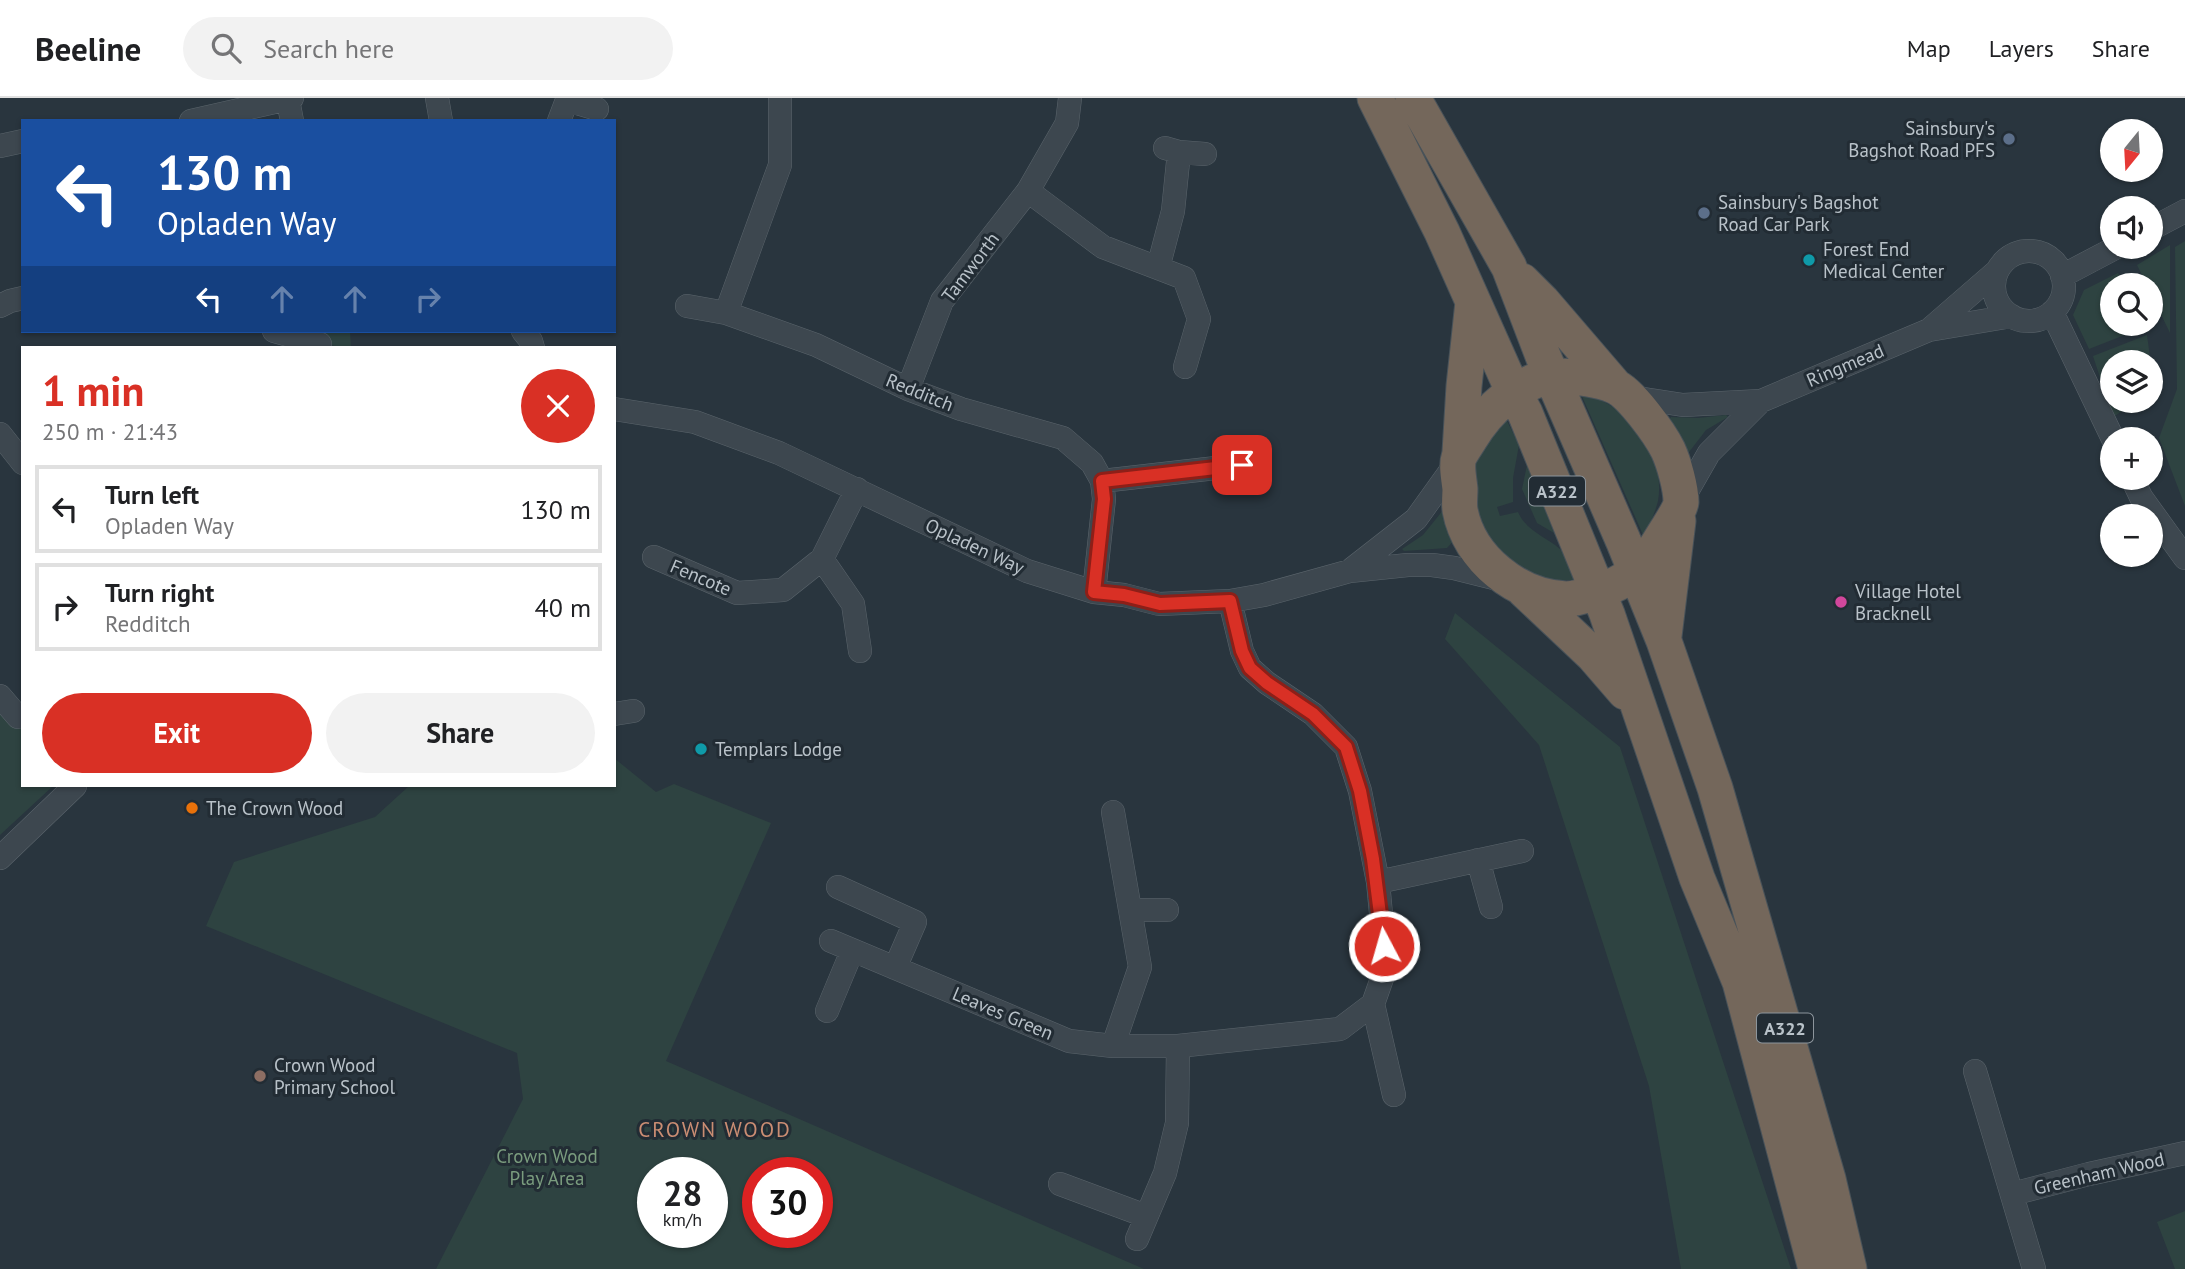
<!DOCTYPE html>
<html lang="en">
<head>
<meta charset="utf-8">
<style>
  :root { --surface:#fff; --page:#f2f2f2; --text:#202124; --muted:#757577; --line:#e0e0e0; --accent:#d93025 }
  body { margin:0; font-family:"PT Sans",sans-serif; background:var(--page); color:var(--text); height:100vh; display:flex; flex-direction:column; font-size:26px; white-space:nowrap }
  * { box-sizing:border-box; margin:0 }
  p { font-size:23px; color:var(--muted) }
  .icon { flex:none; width:38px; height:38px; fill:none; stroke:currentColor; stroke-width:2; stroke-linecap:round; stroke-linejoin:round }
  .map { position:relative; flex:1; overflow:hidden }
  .details { position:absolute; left:21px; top:248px; width:595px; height:441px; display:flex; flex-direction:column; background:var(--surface); border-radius:0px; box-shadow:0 2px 5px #0004 }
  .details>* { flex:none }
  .hud { position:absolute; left:21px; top:21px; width:595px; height:214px; border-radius:0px; box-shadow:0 2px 5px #0004; background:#1a4fa0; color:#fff; overflow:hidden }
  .needle { width:46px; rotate:198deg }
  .controls { position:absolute; left:2100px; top:21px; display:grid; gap:14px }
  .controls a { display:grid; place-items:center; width:63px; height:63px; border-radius:50%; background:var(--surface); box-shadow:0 2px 5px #0004; font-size:35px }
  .speed { position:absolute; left:637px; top:1059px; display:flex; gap:14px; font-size:35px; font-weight:700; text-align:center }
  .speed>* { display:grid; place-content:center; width:91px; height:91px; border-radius:50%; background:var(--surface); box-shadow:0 2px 5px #0004; line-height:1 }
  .speed small { font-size:18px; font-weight:400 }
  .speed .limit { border:10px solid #d22; background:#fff; color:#111 }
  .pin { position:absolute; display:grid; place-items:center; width:60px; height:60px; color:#fff; margin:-30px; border-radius:14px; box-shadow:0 4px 10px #0006 }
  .me { position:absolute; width:77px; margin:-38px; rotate:354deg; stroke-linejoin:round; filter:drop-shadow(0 0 5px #0008) }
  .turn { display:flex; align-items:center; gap:24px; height:147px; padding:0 21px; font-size:32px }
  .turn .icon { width:91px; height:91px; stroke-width:2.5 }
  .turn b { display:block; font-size:49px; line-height:60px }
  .lanes { display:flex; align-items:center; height:66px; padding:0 21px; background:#0003; justify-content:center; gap:35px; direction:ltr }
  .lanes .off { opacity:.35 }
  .round { display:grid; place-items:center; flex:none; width:74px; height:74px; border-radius:37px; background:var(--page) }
  .head { display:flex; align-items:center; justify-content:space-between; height:119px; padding:0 21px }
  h1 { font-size:42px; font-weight:700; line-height:52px; color:var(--accent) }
  .primary-button { display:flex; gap:14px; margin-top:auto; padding:14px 21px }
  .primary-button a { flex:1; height:80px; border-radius:42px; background:var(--accent); color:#fff; font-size:28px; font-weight:700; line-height:80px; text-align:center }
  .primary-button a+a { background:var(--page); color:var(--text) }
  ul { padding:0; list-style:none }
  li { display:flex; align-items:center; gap:21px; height:88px; margin:0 14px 10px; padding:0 7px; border:4px solid var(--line); border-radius:0px }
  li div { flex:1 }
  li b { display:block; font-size:26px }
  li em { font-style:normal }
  header { display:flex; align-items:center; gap:42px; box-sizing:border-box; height:98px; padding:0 35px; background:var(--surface); border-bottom:2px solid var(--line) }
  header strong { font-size:33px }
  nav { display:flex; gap:38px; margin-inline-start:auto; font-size:24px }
  .search { width:490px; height:63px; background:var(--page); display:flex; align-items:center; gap:18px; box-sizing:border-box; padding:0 24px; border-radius:38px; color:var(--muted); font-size:26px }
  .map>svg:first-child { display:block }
  .green { fill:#2e4341; fill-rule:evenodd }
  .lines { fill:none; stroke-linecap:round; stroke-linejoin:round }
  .minor-casing { stroke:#5b656c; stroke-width:24 }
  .highway-casing { stroke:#485259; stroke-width:37 }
  .minor { stroke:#3d474f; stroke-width:23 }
  .highway { stroke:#74675b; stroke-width:35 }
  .route-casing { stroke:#8d1f18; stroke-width:18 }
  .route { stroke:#d93025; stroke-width:12 }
  .service-dot { fill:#5c6f8a; stroke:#222c34; stroke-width:2.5 }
  .culture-dot { fill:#0f9aa8; stroke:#222c34; stroke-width:2.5 }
  .hotel-dot { fill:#d1479c; stroke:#222c34; stroke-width:2.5 }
  .food-dot { fill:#e8710a; stroke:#222c34; stroke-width:2.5 }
  .education-dot { fill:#8d6e63; stroke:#222c34; stroke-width:2.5 }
  .labels { text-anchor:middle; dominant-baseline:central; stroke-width:6; stroke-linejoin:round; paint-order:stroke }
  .shield { fill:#222c34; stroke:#8c959c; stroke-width:2 }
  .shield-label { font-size:18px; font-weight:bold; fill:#b9c2c9 }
  .poi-label { font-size:19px; fill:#b9c2c9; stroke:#222c34; text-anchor:start }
  .street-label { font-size:19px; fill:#b9c2c9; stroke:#222c34 }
  .park-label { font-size:19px; fill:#7a9c7e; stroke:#222c34 }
  .neighbourhood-label { font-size:21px; letter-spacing:2px; fill:#ca8d73; stroke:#222c34 }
</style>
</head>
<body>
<header>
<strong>Beeline</strong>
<div class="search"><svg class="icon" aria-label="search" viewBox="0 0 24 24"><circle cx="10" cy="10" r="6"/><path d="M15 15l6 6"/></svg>Search here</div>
<nav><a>Map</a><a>Layers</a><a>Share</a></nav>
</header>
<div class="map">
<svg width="2185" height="1171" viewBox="0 0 2185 1171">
  <rect width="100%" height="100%" fill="#29353e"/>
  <path class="green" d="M2185,143V408L2159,340L2177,291L2175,149Z
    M2170,147V235L2151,196V187H2147L2137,167Z
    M2118,175L2125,187H2112V226H2143L2140,231L2089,251L2073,217L2084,192Z
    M274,233H350L351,250L320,246Z
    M2147,237L2152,274L2151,278V264H2112V303H2138L2113,319L2093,258Z
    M1581,296C1588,298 1596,300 1602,303C1639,319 1665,364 1658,403C1655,415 1649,428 1644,439Z
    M1504,317L1519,347L1513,380V404L1497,409L1500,418L1518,414C1527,434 1545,438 1560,451C1568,456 1571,473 1574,482H1551L1530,476L1509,464L1488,442L1470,389L1473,369Z
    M1726,317L1728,319L1706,332L1686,358L1667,325L1671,319L1698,320Z
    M1527,367L1554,435L1537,425L1522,391Z
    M1444,411L1455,441L1447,450L1404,453L1402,451L1423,437Z
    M1455,515L1620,649L1791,1171H1681L1649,988L1539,647L1445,541Z
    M0,607L23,616V688H53L0,737Z
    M614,660L656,694L674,686L771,725L666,963L1144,1171H436L523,1001L517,955L206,828L234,764L375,719L409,688H614ZM653,1074H712V1134H653ZM758,1074H817V1134H758Z
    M2185,1113V1171H2175L2157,1124Z"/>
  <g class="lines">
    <defs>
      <path id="minor" d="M437,0L441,23
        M780,0V67L726,215L816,247L908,291L961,311L1063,340L1092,365L1102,383L1104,401L1094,494
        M288,2L292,23
        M191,23L292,0
        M559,23L567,2L597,11
        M0,48L23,43
        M1179,54L1205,56
        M1028,93L1103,149L1158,170L1173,113L1179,54L1165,50
        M2151,131L2185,113
        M1994 188a35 35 0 1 1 70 0a35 35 0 1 1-70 0Z
        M1158,170L1184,180L1199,221L1185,269
        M2062,178L2117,149
        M0,208L10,203L23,200
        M687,208L726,215
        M2052,214L2113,341
        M1929,232L1997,173
        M274,233L320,246
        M523,233L531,243L533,250
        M908,291L942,203L1028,93L1067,25L1070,0
        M1631,299L1683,307L1761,303L1929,232L2012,218
        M614,311L695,324L779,355L1027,473L1094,494L1124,497L1159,506L1230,503L1264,497L1350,473L1408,467H1432L1454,470L1502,482
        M0,336L23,365
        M2132,380L2141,399L2185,460
        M1102,383L1242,367
        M1681,404L1709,355L1761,303
        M654,459L737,495L783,492L822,461L857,391
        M822,461L853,506L860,553
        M1352,471L1416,421L1459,361
        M0,598L18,619
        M614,616L633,613
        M0,760L75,688
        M1478,762L1491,809
        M1378,784L1522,753
        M838,789L915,824L895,870
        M1132,812H1167
        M831,843L1069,943L1113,948H1178L1340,931L1373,906L1386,869L1378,784L1360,693L1346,649L1313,616L1267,585L1250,570L1242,553L1230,503
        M1373,906L1394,997
        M827,913L852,853
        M1113,948L1140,869L1113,714
        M1975,973L2034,1171
        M1060,1086L1146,1118
        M2012,1096L2089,1076L2185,1055
        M1137,1141L1165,1075L1177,1025L1178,948"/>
      <path id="highway" d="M1375,0L1442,134L1513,293L1525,315L1607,516L1697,780L1740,884L1816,1171
        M1413,0L1509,169L1543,258L1623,442L1664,543L1715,690L1828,1081L1849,1171
        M1522,183L1542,203L1615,288
        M1551,277C1571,279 1595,280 1614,288C1631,295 1660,336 1668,352C1674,365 1681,390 1681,404C1680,413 1663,437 1658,446C1642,472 1626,484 1597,494C1588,497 1577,501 1566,501C1518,499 1469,461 1460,412C1459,405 1460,397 1460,391C1459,381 1456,368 1459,359C1462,353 1467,346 1470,341C1490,308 1515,288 1551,277Z
        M1460,354L1464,288L1473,204
        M1524,492L1593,557L1625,594
        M1664,538L1678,423"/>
    </defs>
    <use href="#minor" class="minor-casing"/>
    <use href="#highway" class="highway-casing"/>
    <use href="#minor" class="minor"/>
    <use href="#highway" class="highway"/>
  </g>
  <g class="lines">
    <defs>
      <path id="route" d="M1242,367L1102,383L1104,401L1094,494L1124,497L1160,506L1230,503L1242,553L1250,570L1267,585L1313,616L1346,649L1360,693L1373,761L1384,848"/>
    </defs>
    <use href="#route" class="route-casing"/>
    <use href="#route" class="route"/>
  </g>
  <g class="service-dot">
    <circle cx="2009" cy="41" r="7"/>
    <circle cx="1704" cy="115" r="7"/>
  </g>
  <g class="culture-dot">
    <circle cx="1809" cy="162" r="7"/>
    <circle cx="701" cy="651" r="7"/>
  </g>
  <circle class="hotel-dot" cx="1841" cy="504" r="7"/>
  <circle class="food-dot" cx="192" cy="710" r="7"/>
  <circle class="education-dot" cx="260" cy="978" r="7"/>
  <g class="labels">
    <g class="shield">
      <rect x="1529" y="378.5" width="56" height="29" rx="5"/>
      <rect x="1757" y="915.5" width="56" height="29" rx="5"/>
    </g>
    <g class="shield-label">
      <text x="1557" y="393">A322</text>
      <text x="1785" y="930">A322</text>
    </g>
    <g class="poi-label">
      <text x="1995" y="30" text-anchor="end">Sainsbury's<tspan x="1995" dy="22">Bagshot Road PFS</tspan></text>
      <text x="1718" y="104">Sainsbury's Bagshot<tspan x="1718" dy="22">Road Car Park</tspan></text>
      <text x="1823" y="151">Forest End<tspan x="1823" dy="22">Medical Center</tspan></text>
      <text x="1855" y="493">Village Hotel<tspan x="1855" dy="22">Bracknell</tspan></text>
      <text x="715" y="651">Templars Lodge</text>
      <text x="206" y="710">The Crown Wood</text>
      <text x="274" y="967">Crown Wood<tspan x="274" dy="22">Primary School</tspan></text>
    </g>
    <g class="street-label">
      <text transform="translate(970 169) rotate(-53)">Tamworth</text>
      <text transform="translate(1845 267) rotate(-23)">Ringmead</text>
      <text transform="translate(920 294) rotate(22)">Redditch</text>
      <text transform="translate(975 448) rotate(25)">Opladen Way</text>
      <text transform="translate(701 479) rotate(23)">Fencote</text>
      <text transform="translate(1003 915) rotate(23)">Leaves Green</text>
      <text transform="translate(2099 1075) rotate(-13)">Greenham Wood</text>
    </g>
    <g class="park-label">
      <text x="547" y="1058">Crown Wood<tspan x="547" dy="22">Play Area</tspan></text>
    </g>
    <g class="neighbourhood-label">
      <text x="715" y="1031">CROWN WOOD</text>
    </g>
  </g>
</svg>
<div class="controls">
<a><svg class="needle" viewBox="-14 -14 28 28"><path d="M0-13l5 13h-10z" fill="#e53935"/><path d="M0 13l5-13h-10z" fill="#757577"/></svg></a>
<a><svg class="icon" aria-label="sound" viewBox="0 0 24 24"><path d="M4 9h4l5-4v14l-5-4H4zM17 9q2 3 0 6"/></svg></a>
<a><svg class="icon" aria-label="search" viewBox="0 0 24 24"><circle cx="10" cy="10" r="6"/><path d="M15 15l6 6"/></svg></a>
<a><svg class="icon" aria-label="layers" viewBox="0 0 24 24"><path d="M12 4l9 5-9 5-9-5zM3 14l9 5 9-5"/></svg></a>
<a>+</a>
<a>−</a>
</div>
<div class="speed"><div>28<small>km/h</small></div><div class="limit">30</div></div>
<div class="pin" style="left:1242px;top:367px;background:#d93025"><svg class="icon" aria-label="arrive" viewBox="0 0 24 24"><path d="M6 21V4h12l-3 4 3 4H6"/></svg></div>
<svg class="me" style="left:1384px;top:848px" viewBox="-20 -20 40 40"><circle r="17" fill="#d93025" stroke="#fff" stroke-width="3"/><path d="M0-11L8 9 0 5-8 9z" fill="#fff"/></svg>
<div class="hud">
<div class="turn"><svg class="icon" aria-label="left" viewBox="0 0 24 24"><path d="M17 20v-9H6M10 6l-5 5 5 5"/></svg><div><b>130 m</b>Opladen Way</div></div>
<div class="lanes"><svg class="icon" aria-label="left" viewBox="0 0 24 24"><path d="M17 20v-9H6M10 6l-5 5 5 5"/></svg><svg class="icon off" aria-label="ahead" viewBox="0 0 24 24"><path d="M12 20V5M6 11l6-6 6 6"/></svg><svg class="icon off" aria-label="ahead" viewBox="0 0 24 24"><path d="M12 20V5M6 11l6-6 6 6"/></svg><svg class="icon off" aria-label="right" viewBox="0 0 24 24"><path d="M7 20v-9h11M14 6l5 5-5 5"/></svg></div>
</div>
<section class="details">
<div class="head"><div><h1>1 min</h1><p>250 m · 21:43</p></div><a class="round" style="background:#d93025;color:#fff"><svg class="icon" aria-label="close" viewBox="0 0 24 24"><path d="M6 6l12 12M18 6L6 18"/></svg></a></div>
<ul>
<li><svg class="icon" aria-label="left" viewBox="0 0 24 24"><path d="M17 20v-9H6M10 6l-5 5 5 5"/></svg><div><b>Turn left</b><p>Opladen Way</p></div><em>130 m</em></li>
<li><svg class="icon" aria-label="right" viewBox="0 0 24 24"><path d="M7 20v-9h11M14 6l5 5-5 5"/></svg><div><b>Turn right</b><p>Redditch</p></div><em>40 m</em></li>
</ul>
<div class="primary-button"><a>Exit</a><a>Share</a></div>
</section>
</div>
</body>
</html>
